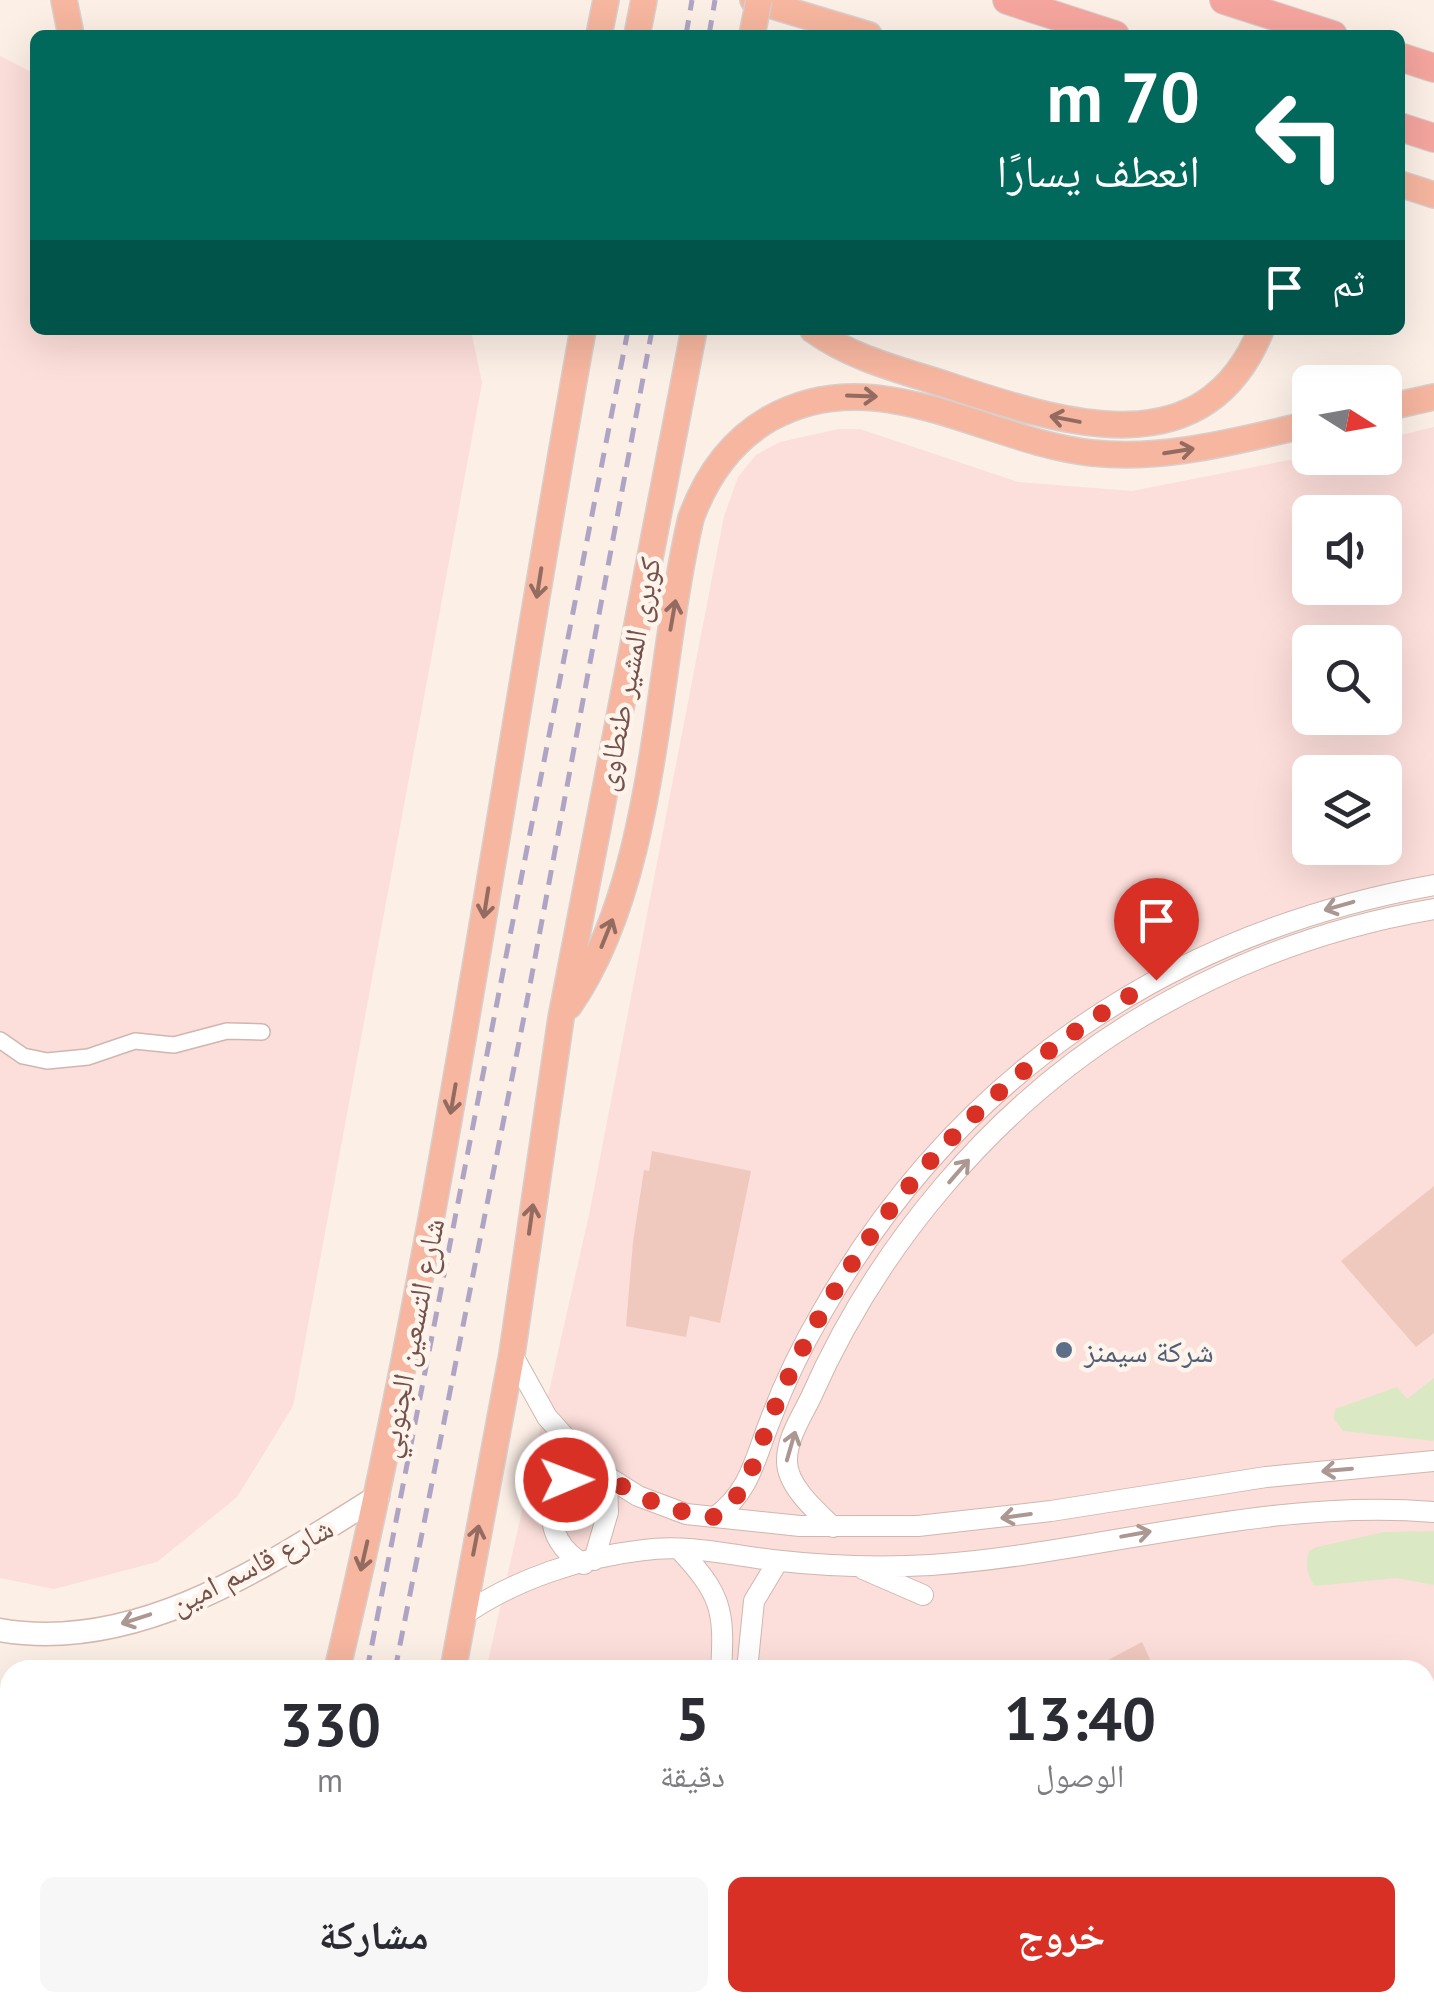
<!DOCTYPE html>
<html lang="ar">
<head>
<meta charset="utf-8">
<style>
  :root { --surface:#fff; --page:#f7f7f7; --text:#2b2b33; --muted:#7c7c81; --accent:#d93025 }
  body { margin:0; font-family:"PT Sans","Noto Naskh Arabic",sans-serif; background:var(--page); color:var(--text); direction:rtl; height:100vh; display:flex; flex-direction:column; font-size:38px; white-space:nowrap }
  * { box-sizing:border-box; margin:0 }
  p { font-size:32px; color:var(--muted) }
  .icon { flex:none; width:55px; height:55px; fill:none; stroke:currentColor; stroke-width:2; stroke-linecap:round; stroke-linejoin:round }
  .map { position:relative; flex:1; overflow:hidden; direction:ltr }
  .side { position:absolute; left:0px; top:1660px; width:1435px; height:352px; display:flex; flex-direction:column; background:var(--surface); border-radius:30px 30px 0 0; box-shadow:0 10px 40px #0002; direction:rtl }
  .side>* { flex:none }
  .guide { position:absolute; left:30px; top:30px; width:1375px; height:305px; border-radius:15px; box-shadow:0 10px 40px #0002; direction:rtl; background:#00695c; color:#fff; overflow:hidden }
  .needle { width:65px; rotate:101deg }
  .tools { position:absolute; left:1292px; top:365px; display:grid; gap:20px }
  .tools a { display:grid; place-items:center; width:110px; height:110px; border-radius:15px; background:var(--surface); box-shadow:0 10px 40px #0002; font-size:50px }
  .pin { position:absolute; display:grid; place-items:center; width:85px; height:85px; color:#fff; margin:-102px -42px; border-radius:50% 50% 50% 0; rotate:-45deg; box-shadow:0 0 10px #0007 }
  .pin .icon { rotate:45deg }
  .me { position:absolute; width:110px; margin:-55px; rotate:89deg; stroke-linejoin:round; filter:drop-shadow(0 0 8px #0008) }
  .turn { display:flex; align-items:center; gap:35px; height:210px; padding:0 40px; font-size:45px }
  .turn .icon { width:130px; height:130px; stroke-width:2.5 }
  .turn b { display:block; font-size:70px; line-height:85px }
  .then { display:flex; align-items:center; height:95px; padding:0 40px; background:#0003; gap:20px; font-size:38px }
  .eta { display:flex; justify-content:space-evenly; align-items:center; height:170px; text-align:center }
  .eta b { font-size:60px; font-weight:700; line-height:70px }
  .button { display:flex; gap:20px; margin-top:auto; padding:20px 40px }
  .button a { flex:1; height:115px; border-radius:15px; background:var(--accent); color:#fff; font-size:40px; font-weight:700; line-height:115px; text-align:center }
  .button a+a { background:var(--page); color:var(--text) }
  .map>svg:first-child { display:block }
  .commercial { fill:#fcdeda; fill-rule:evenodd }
  .green { fill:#dae9c4 }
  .building { fill:#f0c9be }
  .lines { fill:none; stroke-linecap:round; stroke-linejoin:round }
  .minor-casing { stroke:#cfb7af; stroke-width:18 }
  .tertiary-casing { stroke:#cfb7af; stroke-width:22 }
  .secondary-casing { stroke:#d5b8af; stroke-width:25 }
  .trunk-casing { stroke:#d8cfcd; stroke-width:28 }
  .motorway-casing { stroke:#d8cfcd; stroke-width:30 }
  .minor { stroke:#fff; stroke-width:15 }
  .tertiary { stroke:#fff; stroke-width:20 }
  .secondary { stroke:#fff; stroke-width:22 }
  .trunk { stroke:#f6b69f; stroke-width:25 }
  .motorway { stroke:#f4a59e; stroke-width:28 }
  .rail { stroke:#b0a4c5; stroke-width:5; stroke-dasharray:15 10; stroke-linecap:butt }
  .trunk-bridge-casing { stroke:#d8cfcd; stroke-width:28; stroke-linecap:butt }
  .trunk-bridge { stroke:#f6b69f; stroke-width:25 }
  .oneway { stroke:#946b60 }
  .oneway2 { stroke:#ac9793 }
  .route { stroke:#d93025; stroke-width:18; stroke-dasharray:0 32.4 }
  .service-dot { fill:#5c6f8a; stroke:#fef4ec; stroke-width:4 }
  .labels { text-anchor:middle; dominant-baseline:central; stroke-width:9; stroke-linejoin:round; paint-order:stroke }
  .street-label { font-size:30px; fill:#74524b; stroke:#fef4ec }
  .service-label { font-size:30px; fill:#4e5e75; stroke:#fef4ec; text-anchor:start }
</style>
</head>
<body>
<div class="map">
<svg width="1434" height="2012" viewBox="0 0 1434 2012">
  <rect width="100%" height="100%" fill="#fcefe6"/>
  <path class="commercial" d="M0,56L35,74V330H471L482,383L293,1406L237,1497L157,1562L54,1589L0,1578Z
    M1434,427V2012H414L415,2002H1425V1670H486L589,1215L724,516L738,477L756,455L780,442L839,429H860L1018,482L1132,491L1310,456L1385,458V439ZM1310,512H1385V588H1310ZM1310,642H1385V718H1310ZM1310,772H1385V848H1310Z"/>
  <path class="green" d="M1434,1378V1441L1343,1431L1334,1419L1335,1409L1397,1387L1407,1399Z
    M1434,1531V1585L1396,1578L1315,1586C1307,1575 1305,1564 1309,1551L1317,1547L1384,1532Z"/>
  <path class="building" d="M652,1151L751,1171L720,1323L690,1316L686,1337L626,1326L633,1242L644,1170L649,1171Z
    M1434,1186V1333L1416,1347L1341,1261Z
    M1142,1642L1155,1670H1089Z
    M0,1796L10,1799V1829L0,1852Z
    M10,1934V1995L8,1996L0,1987V1942Z
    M288,2002H353L351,2012H286Z"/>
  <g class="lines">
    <defs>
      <path id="minor" d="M0,1040L23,1056L47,1061L88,1057L135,1041L174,1045L227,1031L262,1032"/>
      <path id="tertiary" d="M512,1354L547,1417L592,1467L638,1496L686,1514L800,1526H918L1051,1511L1266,1477L1434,1461
        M715,1517C750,1492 755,1458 770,1421C784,1383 802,1346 822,1312C957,1076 1168,933 1434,885
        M833,1527C816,1511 786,1485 787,1460C787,1438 802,1416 811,1397C877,1247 992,1109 1131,1023C1224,966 1327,927 1434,909
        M679,1549C721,1594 725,1609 721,1670
        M594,1560L608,1512L607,1478
        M584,1564C538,1539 543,1483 592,1467
        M863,1569L923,1595
        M461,1617C512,1580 582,1557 644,1550C686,1544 731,1555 772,1560C824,1566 878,1568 931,1565C1100,1553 1263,1498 1434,1512
        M747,1670L754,1601L778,1561
        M771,2002L775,2012
        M802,2002L808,2012"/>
      <path id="secondary" d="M0,1630C137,1654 268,1565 378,1496
        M0,1739L10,1743
        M197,2002L199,2012"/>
      <path id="trunk" d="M64,0L71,35
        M753,0L869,35
        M599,35L606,0
        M637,35L644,0
        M1400,184L1434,195
        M813,330C853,359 901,370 947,385C1057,421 1203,473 1261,330
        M1385,408L1434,397
        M569,1006C657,880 656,667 691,518C706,477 731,441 769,419C876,358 984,441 1092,453C1166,461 1239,440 1310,424
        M337,1670C443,1228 502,777 583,330
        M453,1670L512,1354L561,1018L694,330
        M265,2012L267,2002
        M399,2012L401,2002"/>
      <path id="motorway" d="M1007,0L1115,35
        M1224,0L1333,35
        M1400,57L1434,68
        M1400,127L1434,138"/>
    </defs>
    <use href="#minor" class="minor-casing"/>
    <use href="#tertiary" class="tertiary-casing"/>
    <use href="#secondary" class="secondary-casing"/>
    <use href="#trunk" class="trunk-casing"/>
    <use href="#motorway" class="motorway-casing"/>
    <use href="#minor" class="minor"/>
    <use href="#tertiary" class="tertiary"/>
    <use href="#secondary" class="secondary"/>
    <use href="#trunk" class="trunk"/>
    <use href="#motorway" class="motorway"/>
    <path class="rail" d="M686,35L692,0
      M709,35L715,0
      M367,1670L628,330
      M395,1670L524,1017L652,330"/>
    <defs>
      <path id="trunk-bridge" d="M752,35L759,0"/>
    </defs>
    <use href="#trunk-bridge" class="trunk-bridge-casing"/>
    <use href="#trunk-bridge" class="trunk-bridge"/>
  </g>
  <defs><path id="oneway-shaft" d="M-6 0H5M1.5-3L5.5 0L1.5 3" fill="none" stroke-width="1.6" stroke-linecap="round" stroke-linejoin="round" transform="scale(2.5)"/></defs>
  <g class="oneway">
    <use href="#oneway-shaft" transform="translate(862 396) rotate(2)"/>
    <use href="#oneway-shaft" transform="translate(1065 419) rotate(-169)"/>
    <use href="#oneway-shaft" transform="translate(1179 451) rotate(-9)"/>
    <use href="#oneway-shaft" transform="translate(539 583) rotate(99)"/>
    <use href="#oneway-shaft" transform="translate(673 615) rotate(-80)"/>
    <use href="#oneway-shaft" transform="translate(486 903) rotate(99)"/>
    <use href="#oneway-shaft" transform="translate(607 933) rotate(-68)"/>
    <use href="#oneway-shaft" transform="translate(453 1099) rotate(100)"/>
    <use href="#oneway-shaft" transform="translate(531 1219) rotate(-82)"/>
    <use href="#oneway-shaft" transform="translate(476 1540) rotate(-79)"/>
    <use href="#oneway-shaft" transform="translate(364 1556) rotate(103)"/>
  </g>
  <g class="oneway2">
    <use href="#oneway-shaft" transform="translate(1339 906) rotate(164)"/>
    <use href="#oneway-shaft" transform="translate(959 1171) rotate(-49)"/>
    <use href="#oneway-shaft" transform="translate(791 1446) rotate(-74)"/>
    <use href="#oneway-shaft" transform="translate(1337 1470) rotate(175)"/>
    <use href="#oneway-shaft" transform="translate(1016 1516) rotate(172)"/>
    <use href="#oneway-shaft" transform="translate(1136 1534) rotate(-10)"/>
    <use href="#oneway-shaft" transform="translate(136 1619) rotate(162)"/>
  </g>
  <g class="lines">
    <path class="route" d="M566,1480L592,1467C632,1495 667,1512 715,1517C750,1492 755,1457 770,1420C781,1391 795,1363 809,1336C891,1183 1005,1066 1156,980"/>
  </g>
  <circle class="service-dot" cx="1064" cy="1350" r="10"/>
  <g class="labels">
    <g class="street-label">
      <text transform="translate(627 674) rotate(-79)">كوبرى المشير طنطاوى</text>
      <text transform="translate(410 1338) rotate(-79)">شارع التسعين الجنوبي</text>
      <text transform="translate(251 1565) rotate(-27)">شارع قاسم امين</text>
    </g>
    <g class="service-label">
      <text x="1084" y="1350">شركة سيمنز</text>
    </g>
  </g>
</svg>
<div class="tools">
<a><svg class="needle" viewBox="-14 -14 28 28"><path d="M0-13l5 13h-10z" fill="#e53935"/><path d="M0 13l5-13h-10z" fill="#7c7c81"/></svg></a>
<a><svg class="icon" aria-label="sound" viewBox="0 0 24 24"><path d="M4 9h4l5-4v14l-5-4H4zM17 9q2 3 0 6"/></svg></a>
<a><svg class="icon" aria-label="search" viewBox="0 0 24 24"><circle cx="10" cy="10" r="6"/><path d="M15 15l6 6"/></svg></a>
<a><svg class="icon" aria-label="layers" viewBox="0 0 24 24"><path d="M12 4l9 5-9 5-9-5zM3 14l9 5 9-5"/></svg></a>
</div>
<div class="pin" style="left:1156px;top:980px;background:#d93025"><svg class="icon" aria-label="arrive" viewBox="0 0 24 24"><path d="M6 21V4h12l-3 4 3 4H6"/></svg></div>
<svg class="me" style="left:566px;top:1480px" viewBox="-20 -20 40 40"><circle r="17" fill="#d93025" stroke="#fff" stroke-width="3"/><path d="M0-11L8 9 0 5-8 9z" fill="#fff"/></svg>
<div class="guide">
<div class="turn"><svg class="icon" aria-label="left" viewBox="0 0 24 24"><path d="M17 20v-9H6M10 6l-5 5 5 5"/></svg><div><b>70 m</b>انعطف يسارًا</div></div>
<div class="then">ثم<svg class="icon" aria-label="arrive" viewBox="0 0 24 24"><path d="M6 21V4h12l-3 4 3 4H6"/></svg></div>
</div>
<section class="side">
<div class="eta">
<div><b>13:40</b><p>الوصول</p></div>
<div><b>5</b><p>دقيقة</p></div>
<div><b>330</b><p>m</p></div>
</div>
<div class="button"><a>خروج</a><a>مشاركة</a></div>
</section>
</div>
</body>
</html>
